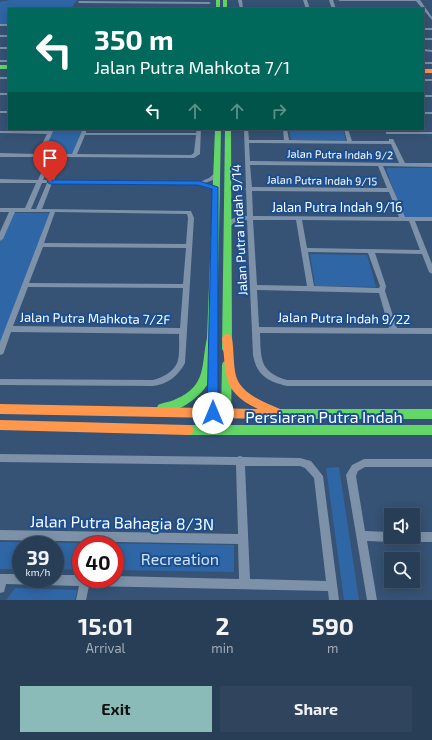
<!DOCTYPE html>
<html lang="en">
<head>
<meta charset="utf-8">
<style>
  :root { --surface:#283e57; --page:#30455d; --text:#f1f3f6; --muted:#a5aeba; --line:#44576d; --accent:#8bbbb9 }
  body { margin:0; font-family:"Exo 2",sans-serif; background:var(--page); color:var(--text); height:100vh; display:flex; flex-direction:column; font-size:15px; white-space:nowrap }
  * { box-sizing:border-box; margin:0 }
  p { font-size:13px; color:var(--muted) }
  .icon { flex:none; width:22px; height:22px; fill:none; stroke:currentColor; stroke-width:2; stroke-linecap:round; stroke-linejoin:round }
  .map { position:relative; height:600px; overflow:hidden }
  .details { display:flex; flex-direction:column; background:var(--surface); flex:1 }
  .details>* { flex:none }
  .top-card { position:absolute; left:8px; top:8px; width:416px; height:122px; border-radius:0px; box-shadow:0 2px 10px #0003,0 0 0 1px var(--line); background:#00695c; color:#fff; overflow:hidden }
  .tools { position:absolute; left:384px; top:508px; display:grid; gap:8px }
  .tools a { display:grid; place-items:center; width:36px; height:36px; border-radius:0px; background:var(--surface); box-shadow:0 2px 10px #0003,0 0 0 1px var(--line); font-size:20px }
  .speed { position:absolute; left:12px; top:536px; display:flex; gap:8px; font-size:20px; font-weight:700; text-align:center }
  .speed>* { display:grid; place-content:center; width:52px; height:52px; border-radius:50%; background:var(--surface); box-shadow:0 2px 10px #0003,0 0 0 1px var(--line); line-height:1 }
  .speed small { font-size:10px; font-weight:400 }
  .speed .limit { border:6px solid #d22; background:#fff; color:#111 }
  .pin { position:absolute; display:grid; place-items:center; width:34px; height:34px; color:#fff; margin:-41px -17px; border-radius:50% 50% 50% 0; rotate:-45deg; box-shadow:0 0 4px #0007 }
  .pin .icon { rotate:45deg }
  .me { position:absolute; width:44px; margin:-22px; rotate:0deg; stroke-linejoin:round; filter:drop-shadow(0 0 3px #0008) }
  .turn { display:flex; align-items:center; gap:14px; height:84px; padding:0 20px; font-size:18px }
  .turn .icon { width:52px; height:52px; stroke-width:2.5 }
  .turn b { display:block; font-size:28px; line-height:34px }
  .lanes { display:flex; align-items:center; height:38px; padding:0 20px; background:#0003; justify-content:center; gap:20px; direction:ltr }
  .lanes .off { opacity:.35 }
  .eta { display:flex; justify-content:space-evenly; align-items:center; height:68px; text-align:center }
  .eta b { font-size:24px; font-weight:700; line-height:28px }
  .primary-button { display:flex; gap:8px; margin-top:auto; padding:8px 20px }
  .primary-button a { flex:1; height:46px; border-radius:0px; background:var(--accent); color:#111; font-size:16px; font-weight:700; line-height:46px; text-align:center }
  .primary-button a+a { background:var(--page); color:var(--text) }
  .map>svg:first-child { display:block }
  .green { fill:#2f66a5 }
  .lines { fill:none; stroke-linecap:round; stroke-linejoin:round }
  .street { fill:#7d92a8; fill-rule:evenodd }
  .fast { fill:#63d668; fill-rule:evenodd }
  .slow { fill:#ff974d; fill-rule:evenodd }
  .route { fill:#1a73e8; stroke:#114b97 }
  .labels { text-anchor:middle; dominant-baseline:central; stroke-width:4; stroke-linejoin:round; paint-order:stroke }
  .far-street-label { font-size:11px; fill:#fff; stroke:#1b4f8f }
  .street-label { font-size:13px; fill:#fff; stroke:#1b4f8f }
  .near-street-label { font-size:16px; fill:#fff; stroke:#1b4f8f }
  .near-park-label { font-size:16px; fill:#cfe3fa; stroke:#1b4f8f }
</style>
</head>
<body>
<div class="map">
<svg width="432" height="600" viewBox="0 0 432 600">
  <rect width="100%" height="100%" fill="#365274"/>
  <path class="green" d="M10,0H77L71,9H9V24H0V2Z
    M54,129H83L73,154H41Z
    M289,129H343L346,141L291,140Z
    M388,168H432V217H403L386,169Z
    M14,213H50L0,348V242Z
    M310,254L367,255L376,287L315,286Z
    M339,467L359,600H344L326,468Z
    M0,542L234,545V572L115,570V545H81V570L55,569V545H21V569H0Z
    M15,588L77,590L75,600H6Z"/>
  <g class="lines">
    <path class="street" d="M238,0H242L243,8L257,9H240Z
      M303,0H307L310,9H306Z
      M329,0H333L336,9H332Z
      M338,0H420L432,17V20L416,1H340Z
      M79,1L209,2L211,3L209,4L78,3Z
      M0,24H9V26H0Z
      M423,28H432V30H423Z
      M0,35H9V37H0Z
      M423,38H432V40H423Z
      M0,47H9V49H0Z
      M423,49L432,50V52L423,51Z
      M0,60H9V62H0Z
      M423,62H432V64H423Z
      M0,77H9V79H0Z
      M423,79H432V81H423Z
      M0,93H9V95H0Z
      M423,95H432V97H423Z
      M0,111H9V113H0Z
      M423,112H432V114H423Z
      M50,129H54L43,154H72L82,131L84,130L86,131V133H196L197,129H201L200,154L194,158L63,157L54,180L200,182L209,178L216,172L218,173V175L213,180L205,183L217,187V189L215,190L199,185L52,183L42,209L191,211L194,218L185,363C178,376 168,384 153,386L0,385V379L153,380C162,378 173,372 177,363C180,356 179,342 179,334L11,332L4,352L3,354L0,355V342L50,212H15L3,239L0,241V232L9,212H0V208H25L36,183H0V179L38,180L48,157H0V153L37,154L47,134L0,133V131H48ZM85,135H196L194,153L191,155L77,154ZM53,157H58L48,180H43ZM42,183H47L36,209H31ZM55,212L187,214L188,218L186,244L44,243ZM43,247L186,248L183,284L29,283ZM28,287L183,288L180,328L13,326Z
      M244,129H248L249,140H284L283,129H287L289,140L347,141L344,129H348L352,141H389V139H393L405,163H432V167L383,166L405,217H432V221H415L432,264V274L429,272L422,254L375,253L386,286L385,291L397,328H432V334L260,333C261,358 259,372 287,380H432V386H287C268,381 257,376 253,355L247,220C239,220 234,221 229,228H225L224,227C229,218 237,216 247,216L246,190L245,189L246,188ZM249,143L391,144L399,163L250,161ZM250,165L378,166L387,188L252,187ZM252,191L389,192L399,217L253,216ZM253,220H296L307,286L257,285ZM302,220L409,221L420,250L307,248ZM308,252L368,253L380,286L379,288L314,286ZM257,290L379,293L389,328L259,327Z
      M386,132H432V134H386Z
      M0,454L237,457L240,456L243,457L300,458L311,461L323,476L339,600H329L328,591L89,586L86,600H76L79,586L6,584L4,592L0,593V574H21V579H55V575H81V579H115V576L239,579L238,544L0,540V530L238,534L236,465L0,462ZM245,466H300L305,468L314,478L326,581L250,579Z
      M364,459H432V467H365L358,471L356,476L365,531L391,532V537H396L395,541L391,542L367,541L377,600H367L346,475L352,465Z
      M413,532H432V542H413L409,541L408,537H413Z"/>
    <path class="fast" d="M216,0H220V9H216Z
      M223,0H227V9H223Z
      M0,65H9V69H0Z
      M215,129H221L217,338L218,413L217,416L213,418L209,416L208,413L207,385C199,398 174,417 158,411L157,408L158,405C164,402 171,402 176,399C207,386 201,365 207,338Z
      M225,129H231L232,349L230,352L227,353L224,352L222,349Z
      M227,361L231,362L232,365L231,414L230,417L226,419L222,417L221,414L222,365L223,362Z
      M263,409H432V419H263L259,417L258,414L259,411Z
      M188,425H432V435H188L184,434L182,430L184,426Z"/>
    <path class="slow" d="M423,69H432V73H423Z
      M227,334L230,335L232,338C234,350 233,363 236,376C241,394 264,402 280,409L281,412L280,415L276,417L268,414L267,417L263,419L0,414V404L258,409C220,391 227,374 222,338L224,335Z
      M0,420L188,425L192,426L194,430L192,434L188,435L0,430Z"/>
  </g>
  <path class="route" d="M48,180L199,181L218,187V413L217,417L213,418L209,417L207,413L212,189L198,185L50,184L47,182Z"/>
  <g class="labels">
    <g class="far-street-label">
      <text transform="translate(340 154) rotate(1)">Jalan Putra Indah 9/2</text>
      <text transform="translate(322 180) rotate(1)">Jalan Putra Indah 9/15</text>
    </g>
    <g class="street-label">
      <text x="337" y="207">Jalan Putra Indah 9/16</text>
      <text transform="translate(239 230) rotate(-93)">Jalan Putra Indah 9/14</text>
      <text transform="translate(95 318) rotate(1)">Jalan Putra Mahkota 7/2F</text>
      <text transform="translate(344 318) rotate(1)">Jalan Putra Indah 9/22</text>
    </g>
    <g class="near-street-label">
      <text x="324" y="416">Persiaran Putra Indah</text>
      <text transform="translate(122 522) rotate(1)">Jalan Putra Bahagia 8/3N</text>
    </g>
    <g class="near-park-label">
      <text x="180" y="558">Recreation</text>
    </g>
  </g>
</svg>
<div class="tools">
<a><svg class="icon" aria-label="sound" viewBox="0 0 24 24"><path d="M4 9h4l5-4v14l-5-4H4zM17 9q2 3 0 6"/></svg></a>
<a><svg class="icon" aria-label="search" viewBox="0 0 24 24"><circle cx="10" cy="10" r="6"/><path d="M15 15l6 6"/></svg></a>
</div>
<div class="speed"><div>39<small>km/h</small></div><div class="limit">40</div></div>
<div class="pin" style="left:50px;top:182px;background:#d93025"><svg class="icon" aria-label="arrive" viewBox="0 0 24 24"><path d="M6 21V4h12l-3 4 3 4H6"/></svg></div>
<svg class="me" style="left:213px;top:413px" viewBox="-20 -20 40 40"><circle r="19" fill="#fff"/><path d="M0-13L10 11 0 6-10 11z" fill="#1a73e8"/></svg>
<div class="top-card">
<div class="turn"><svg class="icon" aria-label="left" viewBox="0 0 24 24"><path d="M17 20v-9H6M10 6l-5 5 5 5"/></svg><div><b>350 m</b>Jalan Putra Mahkota 7/1</div></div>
<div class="lanes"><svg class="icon" aria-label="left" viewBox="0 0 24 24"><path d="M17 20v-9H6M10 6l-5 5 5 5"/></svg><svg class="icon off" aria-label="ahead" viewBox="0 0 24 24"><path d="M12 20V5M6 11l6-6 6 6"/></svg><svg class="icon off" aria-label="ahead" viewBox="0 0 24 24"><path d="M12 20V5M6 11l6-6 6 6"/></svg><svg class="icon off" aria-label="right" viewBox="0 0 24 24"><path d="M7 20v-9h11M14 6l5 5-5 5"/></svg></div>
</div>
</div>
<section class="details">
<div class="eta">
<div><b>15:01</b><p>Arrival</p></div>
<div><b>2</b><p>min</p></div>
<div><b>590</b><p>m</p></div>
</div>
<div class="primary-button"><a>Exit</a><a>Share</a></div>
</section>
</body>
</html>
